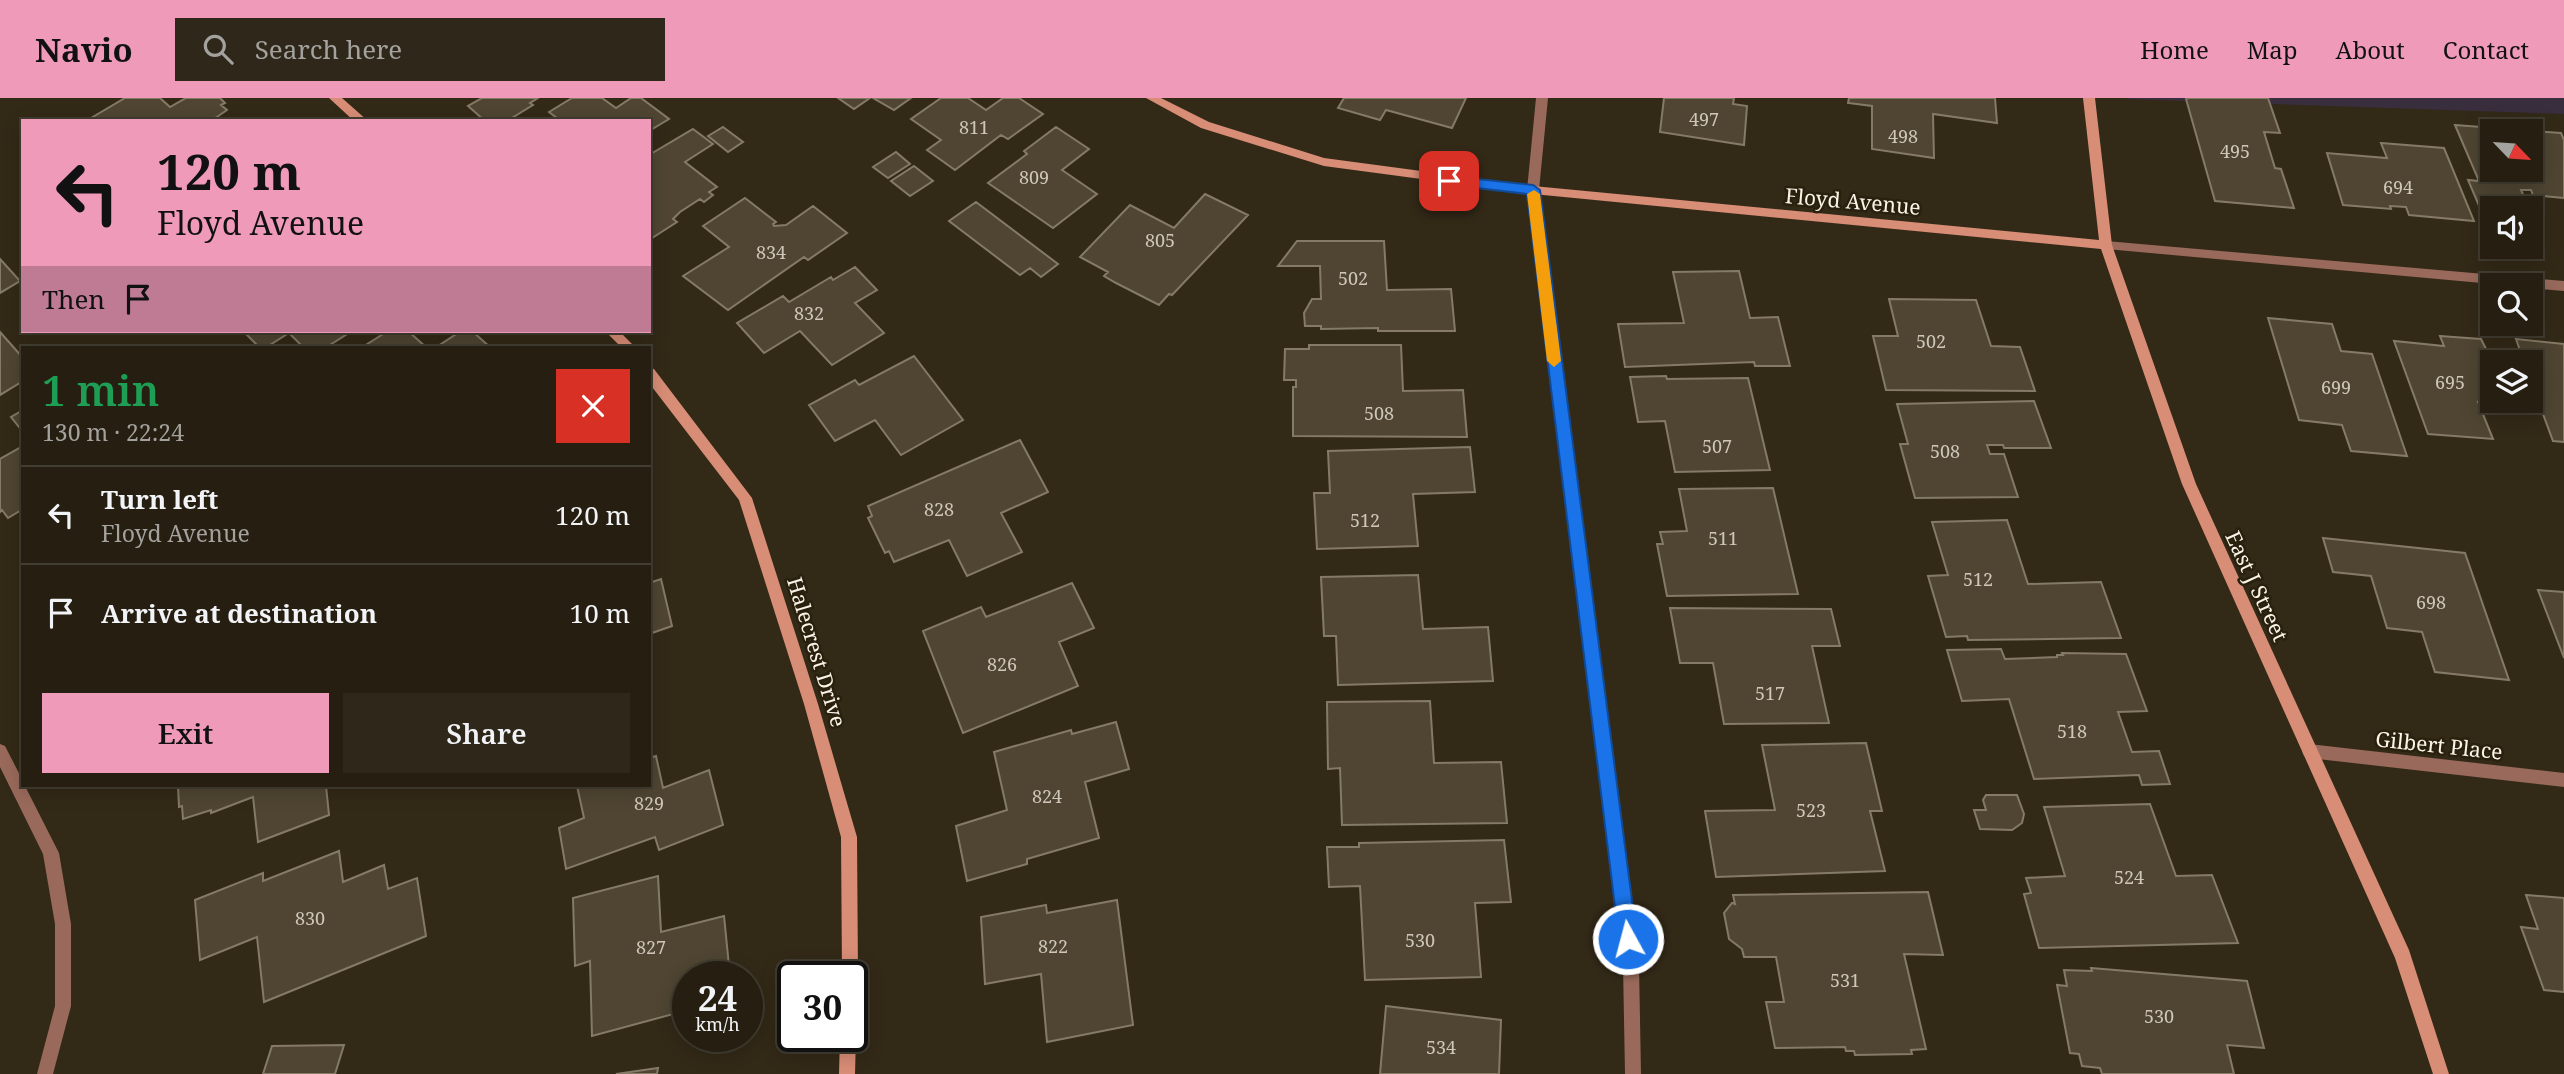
<!DOCTYPE html>
<html lang="en">
<head>
<meta charset="utf-8">
<style>
  :root { --surface:#261f11; --page:#2e271a; --text:#f1f3f6; --muted:#a4a29f; --line:#423d31; --accent:#ef9ab8 }
  body { margin:0; font-family:"Noto Serif",serif; background:var(--page); color:var(--text); height:100vh; display:flex; flex-direction:column; font-size:26px; white-space:nowrap }
  * { box-sizing:border-box; margin:0 }
  p { font-size:23px; color:var(--muted) }
  .icon { flex:none; width:38px; height:38px; fill:none; stroke:currentColor; stroke-width:2; stroke-linecap:round; stroke-linejoin:round }
  .map { position:relative; flex:1; overflow:hidden }
  .panel { position:absolute; left:21px; top:248px; width:630px; height:441px; display:flex; flex-direction:column; background:var(--surface); border-radius:0px; box-shadow:0 4px 18px #0003,0 0 0 2px var(--line) }
  .panel>* { flex:none }
  .hud { position:absolute; left:21px; top:21px; width:630px; height:214px; border-radius:0px; box-shadow:0 4px 18px #0003,0 0 0 2px var(--line); background:#ef9ab8; color:#111; overflow:hidden }
  .needle { width:46px; rotate:115deg }
  .fabs { position:absolute; left:2480px; top:21px; display:grid; gap:14px }
  .fabs a { display:grid; place-items:center; width:63px; height:63px; border-radius:0px; background:var(--surface); box-shadow:0 4px 18px #0003,0 0 0 2px var(--line); font-size:35px }
  .speed { position:absolute; left:672px; top:863px; display:flex; gap:14px; font-size:35px; font-weight:700; text-align:center }
  .speed>* { display:grid; place-content:center; width:91px; height:91px; border-radius:50%; background:var(--surface); box-shadow:0 4px 18px #0003,0 0 0 2px var(--line); line-height:1 }
  .speed small { font-size:18px; font-weight:400 }
  .speed .limit { border:4px solid #111; border-radius:10px; background:#fff; color:#111 }
  .pin { position:absolute; display:grid; place-items:center; width:60px; height:60px; color:#fff; margin:-30px; border-radius:14px; box-shadow:0 4px 10px #0006 }
  .me { position:absolute; width:77px; margin:-38px; rotate:353deg; stroke-linejoin:round; filter:drop-shadow(0 0 5px #0008) }
  .turn { display:flex; align-items:center; gap:24px; height:147px; padding:0 21px; font-size:32px }
  .turn .icon { width:91px; height:91px; stroke-width:2.5 }
  .turn b { display:block; font-size:49px; line-height:60px }
  .then { display:flex; align-items:center; height:66px; padding:0 21px; background:#0003; gap:14px; font-size:26px }
  .round { display:grid; place-items:center; flex:none; width:74px; height:74px; border-radius:0px; background:var(--page) }
  .headline { display:flex; align-items:center; justify-content:space-between; height:119px; padding:0 21px }
  h1 { font-size:42px; font-weight:600; line-height:52px; color:#1e9e55 }
  .cta { display:flex; gap:14px; margin-top:auto; padding:14px 21px }
  .cta a { flex:1; height:80px; border-radius:0px; background:var(--accent); color:#111; font-size:28px; font-weight:600; line-height:80px; text-align:center }
  .cta a+a { background:var(--page); color:var(--text) }
  ul { padding:0; list-style:none }
  li { display:flex; align-items:center; gap:21px; height:98px; padding:0 21px; border-top:2px solid var(--line) }
  li div { flex:1 }
  li b { display:block; font-size:26px }
  li em { font-style:normal }
  header { display:flex; align-items:center; gap:42px; box-sizing:border-box; height:98px; padding:0 35px; background:var(--accent); color:#111 }
  header strong { font-size:33px }
  nav { display:flex; gap:38px; margin-inline-start:auto; font-size:24px }
  .search { width:490px; height:63px; background:var(--page); display:flex; align-items:center; gap:18px; box-sizing:border-box; padding:0 24px; border-radius:0px; color:var(--muted); font-size:26px }
  .map>svg:first-child { display:block }
  .education { fill:#382e3d }
  .building { fill:#4f4532; stroke:#857a65; stroke-width:2; fill-rule:evenodd }
  .lines { fill:none; stroke-linecap:round; stroke-linejoin:round }
  .street { fill:#996a5b; fill-rule:evenodd }
  .secondary { fill:#d88d76; fill-rule:evenodd }
  .route { fill:#1a73e8; stroke:#114b97; stroke-width:2 }
  .slow { fill:#f59e0b }
  .labels { text-anchor:middle; dominant-baseline:central; stroke-width:5; stroke-linejoin:round; paint-order:stroke }
  .number-label { font-size:18px; fill:#cfc8ba }
  .street-label { font-size:21px; fill:#faf4e8; stroke:#29200d }
</style>
</head>
<body>
<header>
<strong>Navio</strong>
<div class="search"><svg class="icon" aria-label="search" viewBox="0 0 24 24"><circle cx="10" cy="10" r="6"/><path d="M15 15l6 6"/></svg>Search here</div>
<nav><a>Home</a><a>Map</a><a>About</a><a>Contact</a></nav>
</header>
<div class="map">
<svg width="2564" height="976" viewBox="0 0 2564 976">
  <rect width="100%" height="100%" fill="#332917"/>
  <path class="education" d="M2127,0H2564V16L2128,1Z"/>
  <path class="building" d="M125,0H160L170,9L186,0H220L225,5L221,7L227,12L211,23H86Z
    M482,0H538L530,5L533,7L507,23H485L468,8Z
    M572,0H602L616,10L631,0H641L669,21L649,33V23H561L549,14Z
    M838,0H870L854,11Z
    M873,0H911L894,12Z
    M941,0H968L986,12L1003,0H1019L1043,16L1008,41L1001,37L955,72L927,52L941,42L911,21Z
    M1344,0H1466L1452,30L1386,12L1380,22L1338,10Z
    M1664,0H1734L1733,6L1747,8L1744,47L1660,34Z
    M1849,0H1995L1997,25L1933,16L1934,60L1872,51V8L1848,5Z
    M2189,0H2268L2280,35L2264,34L2275,70L2281,71L2294,110L2215,103L2186,1Z
    M2455,27L2561,35L2564,42V100L2533,97L2531,92H2521L2529,110H2492V125L2486,124L2468,82L2479,83ZM2492,33H2530V72H2492Z
    M723,29L743,44L728,54L708,38Z
    M1056,29L1089,51L1062,72L1097,96L1053,130L988,85L1027,56L1024,53Z
    M693,31L713,46L685,64L717,89L709,94L713,97L704,104L700,101L680,114L673,121L677,124L649,142V57Z
    M2381,45L2444,50L2474,123L2409,117L2406,109L2390,108L2391,111L2343,107L2327,55L2387,60Z
    M896,54L910,66L888,80L873,69Z
    M914,68L933,83L910,98L891,83Z
    M1205,96L1248,117L1172,197L1169,196L1159,207L1116,185L1104,178L1108,174L1080,159L1130,107L1174,130Z
    M745,100L776,124L773,126L774,128L786,127L813,108L847,135L808,162L804,159L728,212L683,178L729,149L703,128Z
    M976,104L1058,166L1041,179L1030,170L1020,177L949,123Z
    M1297,143H1384L1387,192L1451,191L1455,233H1378V230L1321,231V228H1305L1304,215L1312,201H1321L1320,168H1278Z
    M0,161L20,183L0,195Z
    M855,169L877,192L855,205L884,235L832,267L800,233L764,255L737,225L783,198L789,204L831,179L833,182Z
    M1739,173L1750,220L1778,219L1790,268H1755L1754,264L1625,269L1618,226L1684,225L1673,174Z
    M1889,201L1976,202L1991,248L2020,249L2035,293L1886,292L1873,238H1898Z
    M2268,220L2332,226L2341,253L2372,256L2407,358L2351,353L2342,327L2299,322Z
    M243,233H352L325,250H304L289,235L265,250H260Z
    M388,233H408L427,250H361Z
    M461,233H472L491,250H435Z
    M0,234L23,260V283L0,297Z
    M2440,238L2481,241L2489,257L2492,264V303H2508L2509,307L2478,304L2493,341L2428,336L2394,243L2444,248Z
    M2516,241L2564,246V344L2553,343L2530,281V264H2524Z
    M1309,247H1401L1403,293L1463,292L1467,339L1293,338V289H1296V282H1284L1285,251H1309Z
    M914,258L963,322L901,357L875,322L835,343L809,307L855,282L859,287Z
    M1666,278L1667,281L1748,280L1770,372L1675,374L1665,323L1638,324L1630,279Z
    M2034,303L2051,350H2004L2003,347H1987L1990,356H2004L2018,399L1915,400L1900,346H1908L1897,306Z
    M23,312V334L11,319Z
    M1020,342L1048,394L1001,415L1022,454L967,478L949,442L894,464L889,453L885,455L868,420L872,418L868,408Z
    M23,348V411L8,420L2,412L0,414V361Z
    M1470,349L1475,394L1413,396L1418,448L1317,451L1314,395H1330L1328,353Z
    M1773,390L1798,496L1667,498L1657,446H1663L1660,434L1687,433L1679,391Z
    M2007,422L2028,486L2101,484L2121,540L1968,542L1967,538L1946,539L1928,478L1948,477L1932,424Z
    M2323,440L2465,455L2509,582L2435,574L2422,534L2387,530L2371,478L2333,474Z
    M1418,477L1423,531L1488,529L1493,583L1338,587L1336,538H1324L1321,479Z
    M661,481L672,528L649,536V485Z
    M1072,485L1094,530L1059,544L1078,588L963,635L923,533L981,509L986,519Z
    M2538,492L2564,494V560Z
    M1670,510L1831,511L1840,548H1812L1829,625L1724,626L1713,565H1680Z
    M2001,551L2005,561L2057,559V557H2063L2062,555L2126,556L2147,613L2118,614L2132,654L2159,653L2170,686L2142,687L2139,677L2034,681L2009,601L1962,603L1947,552Z
    M1430,603L1434,665L1501,664L1507,725L1342,727L1340,670L1328,671L1327,604Z
    M1116,624L1129,671L1085,684L1099,740L1027,761V766L967,783L956,728L1007,712L994,654L1071,632L1072,636Z
    M1866,645L1882,713H1870L1885,773L1716,779L1705,713L1775,712L1762,647Z
    M649,646L652,659L656,658L663,690L709,672L723,727L659,752L655,739L566,771L559,730L584,720L577,688H649Z
    M178,688H326L329,717L258,744L253,699L211,715V712L183,721L182,708L179,709Z
    M1986,697H2017L2024,716L2022,725L2012,732L1980,731L1974,712H1986L1983,702Z
    M2150,706L2176,778L2212,777L2238,845L2039,850L2024,796L2031,795L2026,780L2065,778L2044,709Z
    M1504,742L1511,804L1475,805L1481,879L1365,882L1360,788L1329,789L1327,749H1359V745Z
    M339,753L343,784L384,767L388,791L417,780L426,838L264,904L257,839L200,862L195,802L263,775V783Z
    M658,778L661,834L724,818L730,878H688V912L592,938L590,863L575,868L573,800Z
    M1928,794L1943,857L1904,856L1926,951L1911,952L1912,956L1855,957L1854,953H1846L1845,949L1775,950L1766,904H1784L1776,859H1744L1742,851L1729,841L1724,815L1732,805L1735,806L1733,797Z
    M2526,797L2564,800V894L2544,892L2521,829L2538,831Z
    M1117,802L1133,927L1047,944L1041,876L985,886L981,819L1046,807L1047,815Z
    M2091,870L2247,883L2264,950L2227,947L2234,976H2102L2100,970L2082,968L2079,956L2070,955L2057,887L2067,888L2064,872L2092,873Z
    M1386,908L1501,922L1499,976H1380Z
    M344,947L335,976H263L272,948Z
    M658,970L657,976H616Z"/>
  <g class="lines">
    <path class="street" d="M1536,0H1548L1539,92L1639,867L1641,976H1625L1623,867L1527,92Z
      M2106,143L2564,183V193L2530,190V187H2504L2106,151L2100,147Z
      M0,646L5,648L23,683V688H25L59,755L71,826V908L53,976H37L55,908V826L43,756L0,669Z
      M2309,646L2564,675V689L2309,660L2304,658L2302,653L2304,648Z"/>
    <path class="secondary" d="M329,0H342L368,23H354Z
      M1146,0H1161L1209,24L1324,60L1533,88L2099,142L2083,0H2095L2112,147L2196,386L2409,852L2449,976H2433L2395,860L2182,386L2101,151L1533,96L1324,68L1201,30Z
      M605,233H619L636,250H622Z
      M649,270L654,271L752,400L818,606L857,739L858,878L856,884L852,885V878H842L841,739L804,606L739,402L649,285Z
      M852,931L856,938L855,976H839L840,938H852Z"/>
  </g>
  <path class="route" d="M1449,78L1533,87L1540,92L1637,841L1634,848L1628,850L1621,848L1619,841L1527,96L1444,86L1442,83Z"/>
  <path class="slow" d="M1534,92L1540,96L1561,263L1554,269L1547,263L1527,96Z"/>
  <g class="labels">
    <g class="number-label">
      <text x="1704" y="21">497</text>
      <text x="974" y="29">811</text>
      <text x="1903" y="38">498</text>
      <text x="2235" y="53">495</text>
      <text x="1034" y="79">809</text>
      <text x="2398" y="89">694</text>
      <text x="1160" y="142">805</text>
      <text x="771" y="154">834</text>
      <text x="1353" y="180">502</text>
      <text x="809" y="215">832</text>
      <text x="1931" y="243">502</text>
      <text x="2450" y="284">695</text>
      <text x="2336" y="289">699</text>
      <text x="1379" y="315">508</text>
      <text x="1717" y="348">507</text>
      <text x="1945" y="353">508</text>
      <text x="939" y="411">828</text>
      <text x="1365" y="422">512</text>
      <text x="1723" y="440">511</text>
      <text x="1978" y="481">512</text>
      <text x="2431" y="504">698</text>
      <text x="1002" y="566">826</text>
      <text x="1770" y="595">517</text>
      <text x="2072" y="633">518</text>
      <text x="1047" y="698">824</text>
      <text x="649" y="705">829</text>
      <text x="1811" y="712">523</text>
      <text x="2129" y="779">524</text>
      <text x="310" y="820">830</text>
      <text x="1420" y="842">530</text>
      <text x="1053" y="848">822</text>
      <text x="651" y="849">827</text>
      <text x="1845" y="882">531</text>
      <text x="2159" y="918">530</text>
      <text x="1441" y="949">534</text>
    </g>
    <g class="street-label">
      <text transform="translate(1853 103) rotate(5)">Floyd Avenue</text>
      <text transform="translate(2257 488) rotate(65)">East J Street</text>
      <text transform="translate(817 554) rotate(73)">Halecrest Drive</text>
      <text transform="translate(2439 647) rotate(6)">Gilbert Place</text>
    </g>
  </g>
</svg>
<div class="fabs">
<a><svg class="needle" viewBox="-14 -14 28 28"><path d="M0-13l5 13h-10z" fill="#e53935"/><path d="M0 13l5-13h-10z" fill="#a4a29f"/></svg></a>
<a><svg class="icon" aria-label="sound" viewBox="0 0 24 24"><path d="M4 9h4l5-4v14l-5-4H4zM17 9q2 3 0 6"/></svg></a>
<a><svg class="icon" aria-label="search" viewBox="0 0 24 24"><circle cx="10" cy="10" r="6"/><path d="M15 15l6 6"/></svg></a>
<a><svg class="icon" aria-label="layers" viewBox="0 0 24 24"><path d="M12 4l9 5-9 5-9-5zM3 14l9 5 9-5"/></svg></a>
</div>
<div class="speed"><div>24<small>km/h</small></div><div class="limit">30</div></div>
<div class="pin" style="left:1449px;top:83px;background:#d93025"><svg class="icon" aria-label="arrive" viewBox="0 0 24 24"><path d="M6 21V4h12l-3 4 3 4H6"/></svg></div>
<svg class="me" style="left:1628px;top:841px" viewBox="-20 -20 40 40"><circle r="17" fill="#1a73e8" stroke="#fff" stroke-width="3"/><path d="M0-11L8 9 0 5-8 9z" fill="#fff"/></svg>
<div class="hud">
<div class="turn"><svg class="icon" aria-label="left" viewBox="0 0 24 24"><path d="M17 20v-9H6M10 6l-5 5 5 5"/></svg><div><b>120 m</b>Floyd Avenue</div></div>
<div class="then">Then<svg class="icon" aria-label="arrive" viewBox="0 0 24 24"><path d="M6 21V4h12l-3 4 3 4H6"/></svg></div>
</div>
<section class="panel">
<div class="headline"><div><h1>1 min</h1><p>130 m · 22:24</p></div><a class="round" style="background:#d93025;color:#fff"><svg class="icon" aria-label="close" viewBox="0 0 24 24"><path d="M6 6l12 12M18 6L6 18"/></svg></a></div>
<ul>
<li><svg class="icon" aria-label="left" viewBox="0 0 24 24"><path d="M17 20v-9H6M10 6l-5 5 5 5"/></svg><div><b>Turn left</b><p>Floyd Avenue</p></div><em>120 m</em></li>
<li><svg class="icon" aria-label="arrive" viewBox="0 0 24 24"><path d="M6 21V4h12l-3 4 3 4H6"/></svg><div><b>Arrive at destination</b></div><em>10 m</em></li>
</ul>
<div class="cta"><a>Exit</a><a>Share</a></div>
</section>
</div>
</body>
</html>
